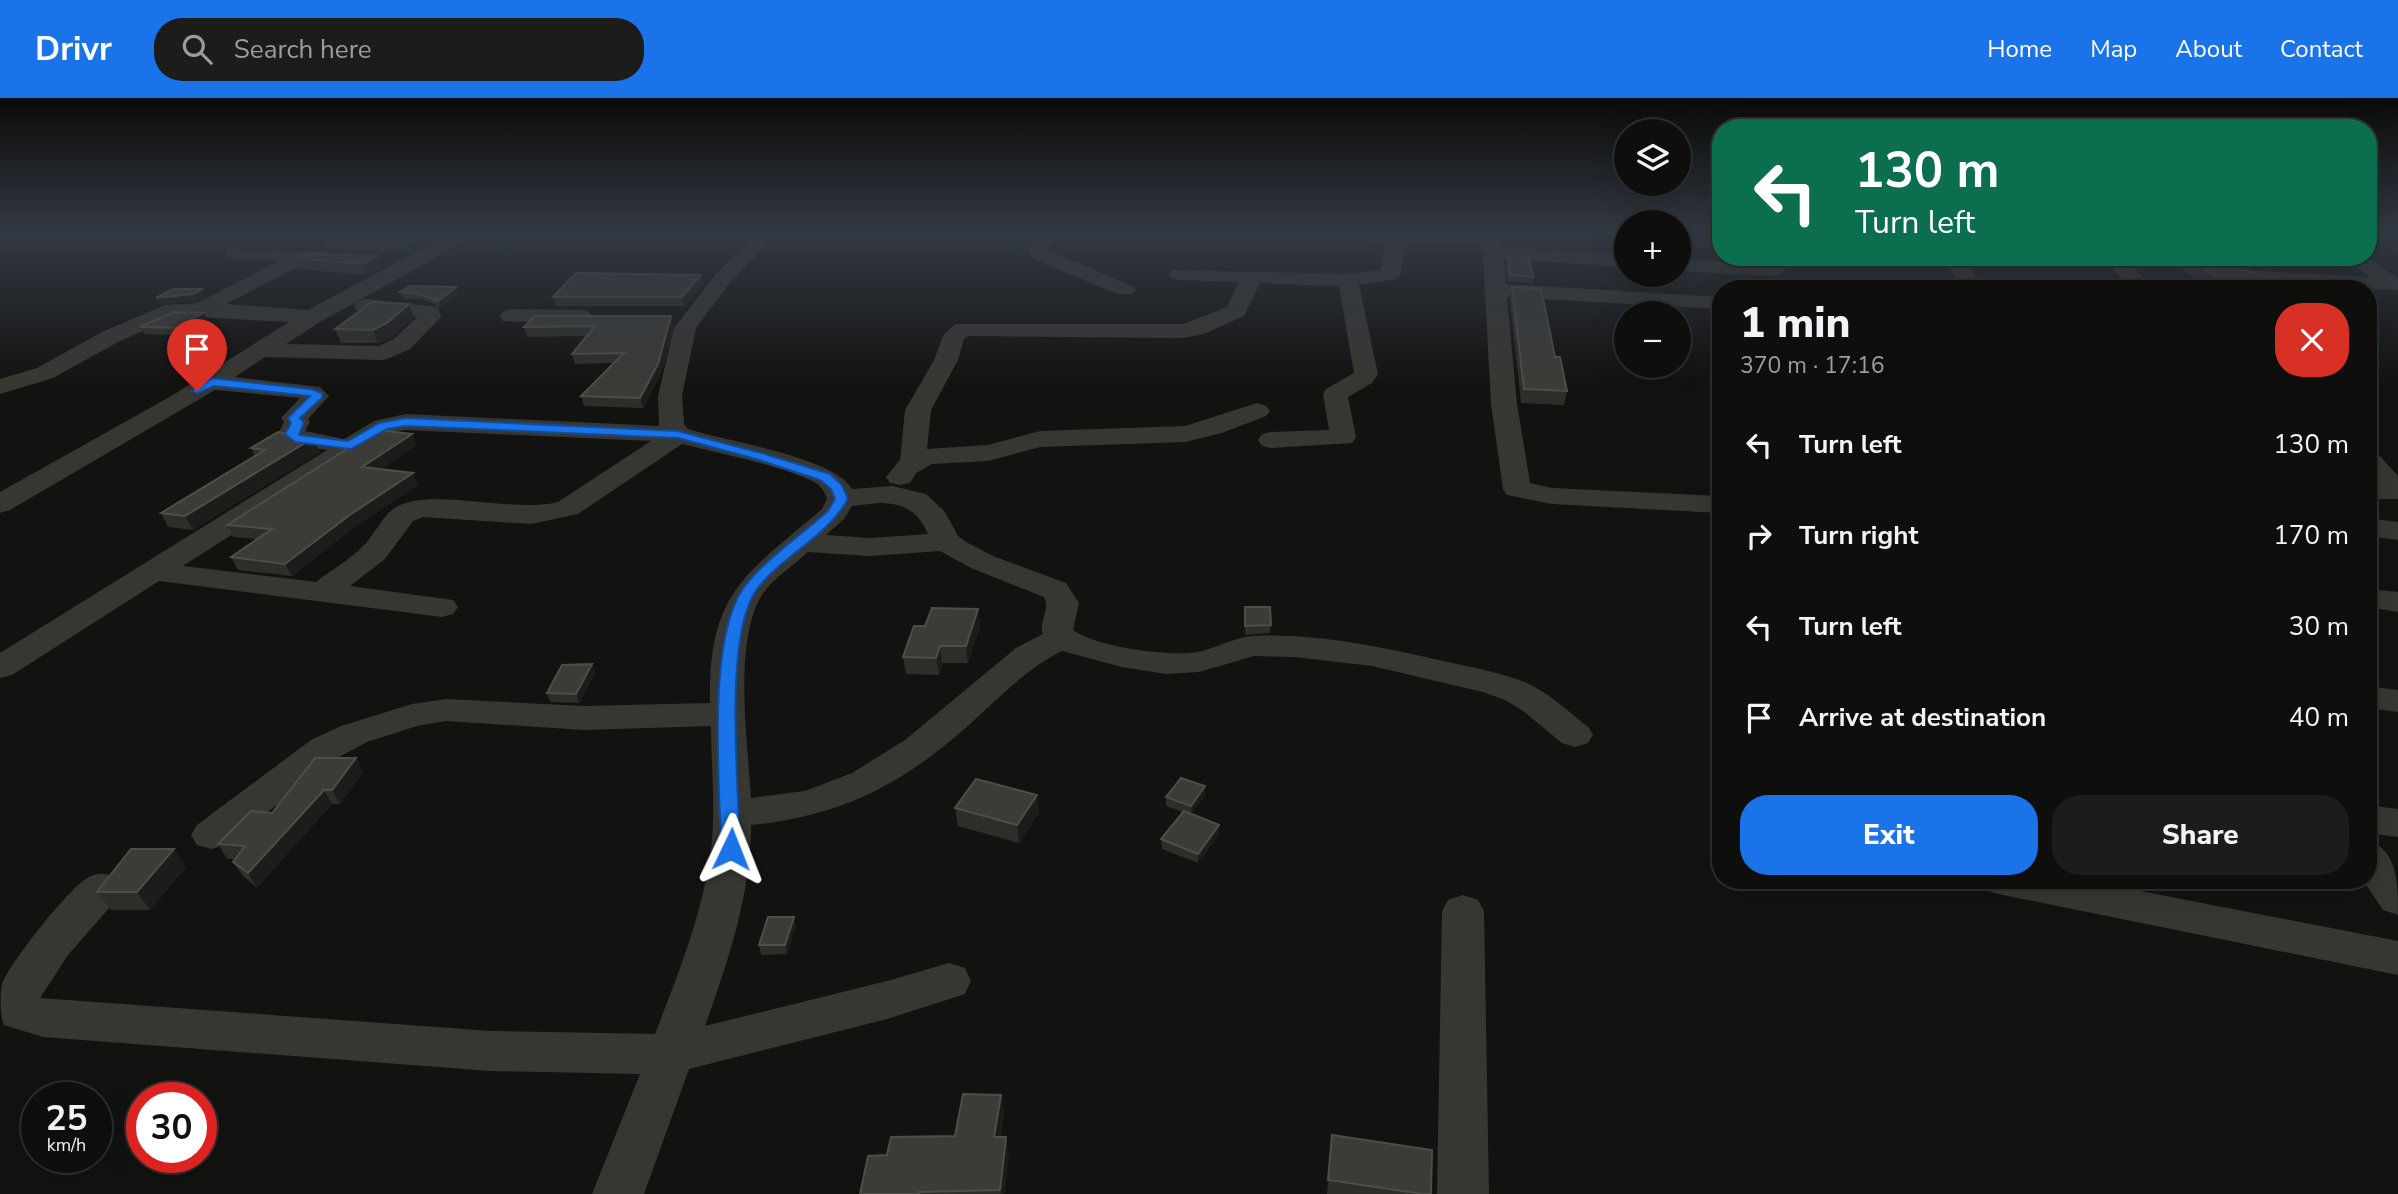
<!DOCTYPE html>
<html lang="en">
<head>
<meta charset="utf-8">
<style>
  :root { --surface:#0e0e0d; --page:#1c1c1b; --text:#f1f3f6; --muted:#9b9c9d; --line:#2e2e2e; --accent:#1a73e8 }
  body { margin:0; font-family:"Nunito Sans",sans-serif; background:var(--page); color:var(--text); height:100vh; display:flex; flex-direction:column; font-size:26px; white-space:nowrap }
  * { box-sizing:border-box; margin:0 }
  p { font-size:23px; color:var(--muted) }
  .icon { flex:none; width:38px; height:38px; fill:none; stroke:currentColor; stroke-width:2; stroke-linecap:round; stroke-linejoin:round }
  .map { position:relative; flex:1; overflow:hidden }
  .side { position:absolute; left:1712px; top:182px; width:665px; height:609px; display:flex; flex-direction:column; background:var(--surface); border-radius:28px; box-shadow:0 7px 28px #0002,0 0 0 2px var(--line) }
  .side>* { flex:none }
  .guide { position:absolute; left:1712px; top:21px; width:665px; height:147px; border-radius:28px; box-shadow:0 7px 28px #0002,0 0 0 2px var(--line); background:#0b6e4f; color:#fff; overflow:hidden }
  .buttons { position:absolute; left:1614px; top:21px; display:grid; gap:14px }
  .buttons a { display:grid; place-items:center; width:77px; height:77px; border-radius:50%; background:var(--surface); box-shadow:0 7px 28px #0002,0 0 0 2px var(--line); font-size:35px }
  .speed { position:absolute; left:21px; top:984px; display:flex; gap:14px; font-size:35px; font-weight:700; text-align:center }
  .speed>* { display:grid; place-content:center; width:91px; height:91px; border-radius:50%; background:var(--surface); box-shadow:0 7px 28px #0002,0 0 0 2px var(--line); line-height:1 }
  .speed small { font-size:18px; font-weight:400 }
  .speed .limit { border:10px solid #d22; background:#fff; color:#111 }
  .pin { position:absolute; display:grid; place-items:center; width:60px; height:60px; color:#fff; margin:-72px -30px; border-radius:50% 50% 50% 0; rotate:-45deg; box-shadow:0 0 7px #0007 }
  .pin .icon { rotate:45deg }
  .me { position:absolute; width:77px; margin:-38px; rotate:2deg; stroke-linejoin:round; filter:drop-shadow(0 0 5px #0008) }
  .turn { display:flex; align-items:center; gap:24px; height:147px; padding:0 28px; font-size:32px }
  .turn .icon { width:91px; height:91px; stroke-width:2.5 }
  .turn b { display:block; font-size:49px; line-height:60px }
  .round { display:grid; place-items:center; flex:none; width:74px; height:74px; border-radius:28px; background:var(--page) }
  .summary { display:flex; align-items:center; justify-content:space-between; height:119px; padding:0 28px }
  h1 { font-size:42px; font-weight:800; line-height:52px }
  .cta { display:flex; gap:14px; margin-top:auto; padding:14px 28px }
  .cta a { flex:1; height:80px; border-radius:28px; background:var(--accent); color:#fff; font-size:28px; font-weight:800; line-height:80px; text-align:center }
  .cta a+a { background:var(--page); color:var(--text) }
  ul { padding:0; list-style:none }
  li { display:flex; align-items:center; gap:21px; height:91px; padding:0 28px }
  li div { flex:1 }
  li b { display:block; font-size:26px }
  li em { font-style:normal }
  header { display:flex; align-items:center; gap:42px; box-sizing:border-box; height:98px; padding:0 35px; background:var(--accent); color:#fff }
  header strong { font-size:33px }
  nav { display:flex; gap:38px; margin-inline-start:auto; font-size:24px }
  .search { width:490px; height:63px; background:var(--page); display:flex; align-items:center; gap:18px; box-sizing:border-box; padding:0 24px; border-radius:28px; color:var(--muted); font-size:26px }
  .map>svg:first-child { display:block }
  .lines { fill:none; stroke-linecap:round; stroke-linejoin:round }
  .minor { fill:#373732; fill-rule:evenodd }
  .wall { fill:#2d2d2a }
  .shaded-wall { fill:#1c1c1b }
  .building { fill:#3b3b37; stroke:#4e4d48; stroke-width:2 }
  .route { fill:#1a73e8; stroke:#114b97; stroke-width:2 }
</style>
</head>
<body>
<header>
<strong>Drivr</strong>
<div class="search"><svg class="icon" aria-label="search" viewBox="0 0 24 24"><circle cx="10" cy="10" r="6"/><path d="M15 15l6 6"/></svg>Search here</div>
<nav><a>Home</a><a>Map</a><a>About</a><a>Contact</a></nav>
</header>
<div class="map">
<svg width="2398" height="1096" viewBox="0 0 2398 1096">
  <rect width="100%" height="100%" fill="#121211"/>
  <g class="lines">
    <path class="minor" d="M455,133H479L476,137L320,224L286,246L379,248L394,241L417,219L357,213L354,208L357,203L365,201L438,209L441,219L410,251L390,260L382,262L265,259L235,279L320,289L329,298L308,321L310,324L305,333L344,341L374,323L406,316L659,328L658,298L674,230L717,175L749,143L639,139L629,133H780L731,183L696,230L682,298L684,326L688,331C725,343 834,359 852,391L892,388L926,396L945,414L958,438L966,444L993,458L1066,485L1079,505L1073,532C1095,549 1170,559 1198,554C1216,550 1235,539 1254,538C1316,535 1379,549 1439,562C1469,569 1499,574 1527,585C1549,595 1569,614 1588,629L1593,637L1588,645L1575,649L1562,645L1523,613L1505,602L1483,594L1372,568L1295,559L1254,558L1199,574L1166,576L1122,569L1062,553C1026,571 1000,599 970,626C903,686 842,718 751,727C751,796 728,864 705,928L887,883L949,865L965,870L971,883L965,896L887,921L689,971L644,1096H592L640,976L491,973L43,939L4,927C0,919 0,895 2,886C10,865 72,785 91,778C101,774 107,776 117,779L123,790L117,801L68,857L40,900L491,933L655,936C678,877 703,815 711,751C716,711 711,668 711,628L584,632L446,623L417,628L367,644L337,660L225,747L211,751L197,747L191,737L197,727L311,642L341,628L412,606L446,601L584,608L710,605C708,494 745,477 822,411L827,401C825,394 821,388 814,384C779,367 722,356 682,346L578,416L531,426L423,419L413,423L385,461L350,488L453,502L458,509L453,516L442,519L159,483L12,577L0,580V555L327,352L286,346L278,336L284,324L281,320L300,300L215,292L10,412L0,415V394L173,297L289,224L177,218L118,244L53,280L0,296V281L37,270L102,234L165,207L197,205L279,163L235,161L228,159L225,155L228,151L350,155L353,159L350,163L307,164L226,206L308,212ZM406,332L651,343L558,404C512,416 426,387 393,411C381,420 374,438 363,448C350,462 331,472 316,484L183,468L391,334ZM879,405C904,405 918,413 928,436L870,440L826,437L844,421L852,408ZM940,453L971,470L1044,499C1051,512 1038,524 1043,536L1016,550L905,642L852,675L805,693L751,700C748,646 732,539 764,494C775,479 794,467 808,454L870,458Z
      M560,133H606C597,142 569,142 560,133Z
      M1047,133H1069L1047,151L1049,153L1132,188L1136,192L1132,196H1118L1033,161L1027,149Z
      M1324,133H1496L1502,149L1626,157V169L1504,161L1506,186L1720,199V211L1507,199L1517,306L1530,385L1552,390L1720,398V415L1552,406L1507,397L1503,391L1491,306L1483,155L1479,146L1405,145L1400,177L1397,181L1359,187L1378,276L1372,285L1348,299L1356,339L1352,345L1271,350L1262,348L1258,342L1262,336L1271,334L1329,332L1323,296L1326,291L1354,275L1339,188L1260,185L1244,218L1204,236L1183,240L968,238L964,241L958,262L931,312L927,351L988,347L1040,333L1185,328L1257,305L1266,308L1270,313L1266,318L1222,335L1185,344L1040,349L988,363L932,366L916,375L910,385L900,387L890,385L886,379L900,362L905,312L934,262L943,238L955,226H1183L1227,209L1239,184L1179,182L1172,180L1169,176L1172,172L1348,176L1381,172L1385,145L1333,139L1326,137Z
      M1942,159H1962L1985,191H1964Z
      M2101,159H2123L2154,191H2132Z
      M2345,159H2368L2398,181V192L2240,184L2233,182L2230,178L2233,174L2240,172L2369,179Z
      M1678,161L1775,166L1782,168L1785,172L1782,176L1775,178L1678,173Z
      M511,211L581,212L589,214L592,219L589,224L581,226L503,223L500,218L503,213Z
      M2368,354L2378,356L2398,378V401H2368V385H2373L2368,378Z
      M2368,420L2398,424V442L2368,438Z
      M2368,491L2398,494V514L2368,509Z
      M2368,588L2398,592V614L2368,610Z
      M2368,707L2398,711V739L2368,735Z
      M2368,742C2398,753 2398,785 2398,817L2383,812L2363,782H2368Z
      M1983,782H2084L2398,843V877L2003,797L1988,793Z
      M1463,797L1478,802L1484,813L1489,1096H1437L1442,813L1448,802Z"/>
  </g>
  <path class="wall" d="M450,133L411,153L327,151L323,143Z
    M862,133H900L898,135H862Z
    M1508,157L1534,179L1533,185L1508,184L1507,164Z
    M377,158L381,169L367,177L298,171L294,160Z
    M2186,159L2233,160L2237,171L2270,186L2268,191H2208L2181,170Z
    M701,177L703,187L685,208H556L553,199Z
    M456,189L458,196L441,209L420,201H403L400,194Z
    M1512,189L1555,259L1567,293L1564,307L1521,305L1510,202Z
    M203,215L207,222L181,237L144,236L140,229Z
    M414,219L393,239L378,245H341L335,231Z
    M674,228L661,276L643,310L584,308L581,298L613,265L575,266L572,256L586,238L527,239L524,229Z
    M412,336L417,347L381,371L418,387L356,428L292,478L238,472L231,459L257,441L233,439L227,427Z
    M251,350L320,354L193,432L168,429L161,415L255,358Z
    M1245,509L1271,527L1270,535L1245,537Z
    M978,511L980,528L968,565H942L939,577L906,576L903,559L925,528Z
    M592,566L595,575L579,605L550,604L547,595Z
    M356,660L363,674L340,706H332L257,790L243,778L233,764L235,761H227L218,746L272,715Z
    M1037,697L1039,715L1019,745L958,728L955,710Z
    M1205,697L1191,716L1219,727V736L1198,765L1162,751L1161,741L1183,714L1166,708V699Z
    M186,769L150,812H111L97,794Z
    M796,828L787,856L761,857L759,847Z
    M1001,997L1004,1014L1000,1039H1006L1009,1056L1004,1096H860L887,1057L955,1038Z
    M1332,1037L1431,1096H1327Z"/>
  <path class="shaded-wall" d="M431,133H450L411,153L408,145Z
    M377,158L381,169L367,177L363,166Z
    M701,177L703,187L685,208L682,199Z
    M456,189L458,196L441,209L438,203Z
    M202,191L205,198L196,202L159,207L156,200Z
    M409,206L414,219L393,239L378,245L373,232Z
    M203,215L207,222L181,237L177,230Z
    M671,218L674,228L661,276L643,310L640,300Z
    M412,336L417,347L367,381L362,369Z
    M313,340L320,354L193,432L185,418Z
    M413,375L418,387L356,428L292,478L285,466L351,416Z
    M978,511L980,528L968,565L966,548Z
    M940,548L942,565L939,577L936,560Z
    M592,566L595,575L579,605L576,596Z
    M356,660L363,674L340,706L332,692Z
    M1205,688V697L1191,717V708Z
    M324,692L332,706L257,790L248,775Z
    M1037,697L1039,715L1019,745L1017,727Z
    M1219,727V736L1198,765V756Z
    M174,751L186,769L150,812L137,794Z
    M794,819L796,828L787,856L785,847Z
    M1001,997L1004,1014L997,1056L994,1039Z
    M1006,1039L1009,1056L1004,1096H1001L1000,1092Z"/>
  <path class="building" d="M343,133H431L408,145L323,143Z
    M302,156L377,158L363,166L294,160Z
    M1508,157L1528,159L1534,179L1509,177Z
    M2188,159L2233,160L2237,171L2254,174L2270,186L2222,184Z
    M576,175L701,177L682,199H553Z
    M410,188L456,189L438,203L417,195L400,194Z
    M1512,189L1541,191L1555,259H1560L1567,293L1524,291Z
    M173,191H202L193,196L156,200Z
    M372,204L409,206L387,225L373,232L335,231Z
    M174,214L203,215L177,230L140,229Z
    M535,218H671L658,266L640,300L581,298L624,255L572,256L595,228L524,229Z
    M377,332L412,336L362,369L413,375L351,416L285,466L231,459L272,431L227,427Z
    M278,334L313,340L185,418L161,415L265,352L251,350Z
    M1245,509H1270L1271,527L1245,528Z
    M932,510L978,511L966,548H940L936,560L903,559L914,528H925Z
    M592,566L576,596L547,595L562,567Z
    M315,660H356L332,692H324L248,775L233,764L245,748L218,746L251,713L272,715Z
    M1181,680L1205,688L1191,708L1166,699Z
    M976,681L1037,697L1017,727L955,710Z
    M1184,713L1219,727L1198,756L1161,741Z
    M131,751H174L137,794H97Z
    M768,819H794L785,847H759Z
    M963,996L1001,997L994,1039H1006L1000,1092L919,1094V1096H860L868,1058L887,1057L891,1039L955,1038Z
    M1332,1037L1432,1052L1431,1096H1423L1328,1082Z"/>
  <linearGradient id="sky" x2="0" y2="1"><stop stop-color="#0a0a09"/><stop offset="0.47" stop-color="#333943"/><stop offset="1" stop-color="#333943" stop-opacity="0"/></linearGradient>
  <rect width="2398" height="286" fill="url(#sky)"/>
  <path class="route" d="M212,280L311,291L322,295V300L300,320L304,324L299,337L348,343L379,325L406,320L678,333L765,356L830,376L842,387L848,401C827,439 783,457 757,491C723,538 739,690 740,751L737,756H724L721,751C720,686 705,532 748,484C770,458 802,436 828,413L835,401L831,391L820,382L756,361L678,340L406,328L387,331L351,351L295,344L285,336L291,325L288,320L310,298L214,288L197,296L191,293Z"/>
</svg>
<div class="buttons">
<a><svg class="icon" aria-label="layers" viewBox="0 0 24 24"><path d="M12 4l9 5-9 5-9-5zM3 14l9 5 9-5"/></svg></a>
<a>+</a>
<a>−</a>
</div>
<div class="speed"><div>25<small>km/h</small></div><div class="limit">30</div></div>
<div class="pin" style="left:197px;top:293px;background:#d93025"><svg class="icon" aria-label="arrive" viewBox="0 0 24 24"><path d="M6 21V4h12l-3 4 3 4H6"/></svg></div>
<svg class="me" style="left:731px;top:751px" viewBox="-20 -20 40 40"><path d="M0-17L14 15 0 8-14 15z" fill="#1a73e8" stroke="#fff" stroke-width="4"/></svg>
<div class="guide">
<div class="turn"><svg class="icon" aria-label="left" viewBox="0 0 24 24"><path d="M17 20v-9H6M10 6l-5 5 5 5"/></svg><div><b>130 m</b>Turn left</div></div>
</div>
<section class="side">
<div class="summary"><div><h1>1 min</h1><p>370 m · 17:16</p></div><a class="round" style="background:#d93025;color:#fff"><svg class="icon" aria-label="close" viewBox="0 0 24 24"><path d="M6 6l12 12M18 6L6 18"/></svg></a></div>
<ul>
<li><svg class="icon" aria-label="left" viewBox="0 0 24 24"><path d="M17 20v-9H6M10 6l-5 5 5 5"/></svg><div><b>Turn left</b></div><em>130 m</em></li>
<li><svg class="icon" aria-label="right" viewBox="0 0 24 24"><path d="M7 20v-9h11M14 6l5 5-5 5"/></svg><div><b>Turn right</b></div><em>170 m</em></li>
<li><svg class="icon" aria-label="left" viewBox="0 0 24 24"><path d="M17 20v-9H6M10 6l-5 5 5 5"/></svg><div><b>Turn left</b></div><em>30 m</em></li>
<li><svg class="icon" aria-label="arrive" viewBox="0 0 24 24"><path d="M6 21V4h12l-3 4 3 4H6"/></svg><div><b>Arrive at destination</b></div><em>40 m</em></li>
</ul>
<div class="cta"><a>Exit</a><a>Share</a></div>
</section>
</div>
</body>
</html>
